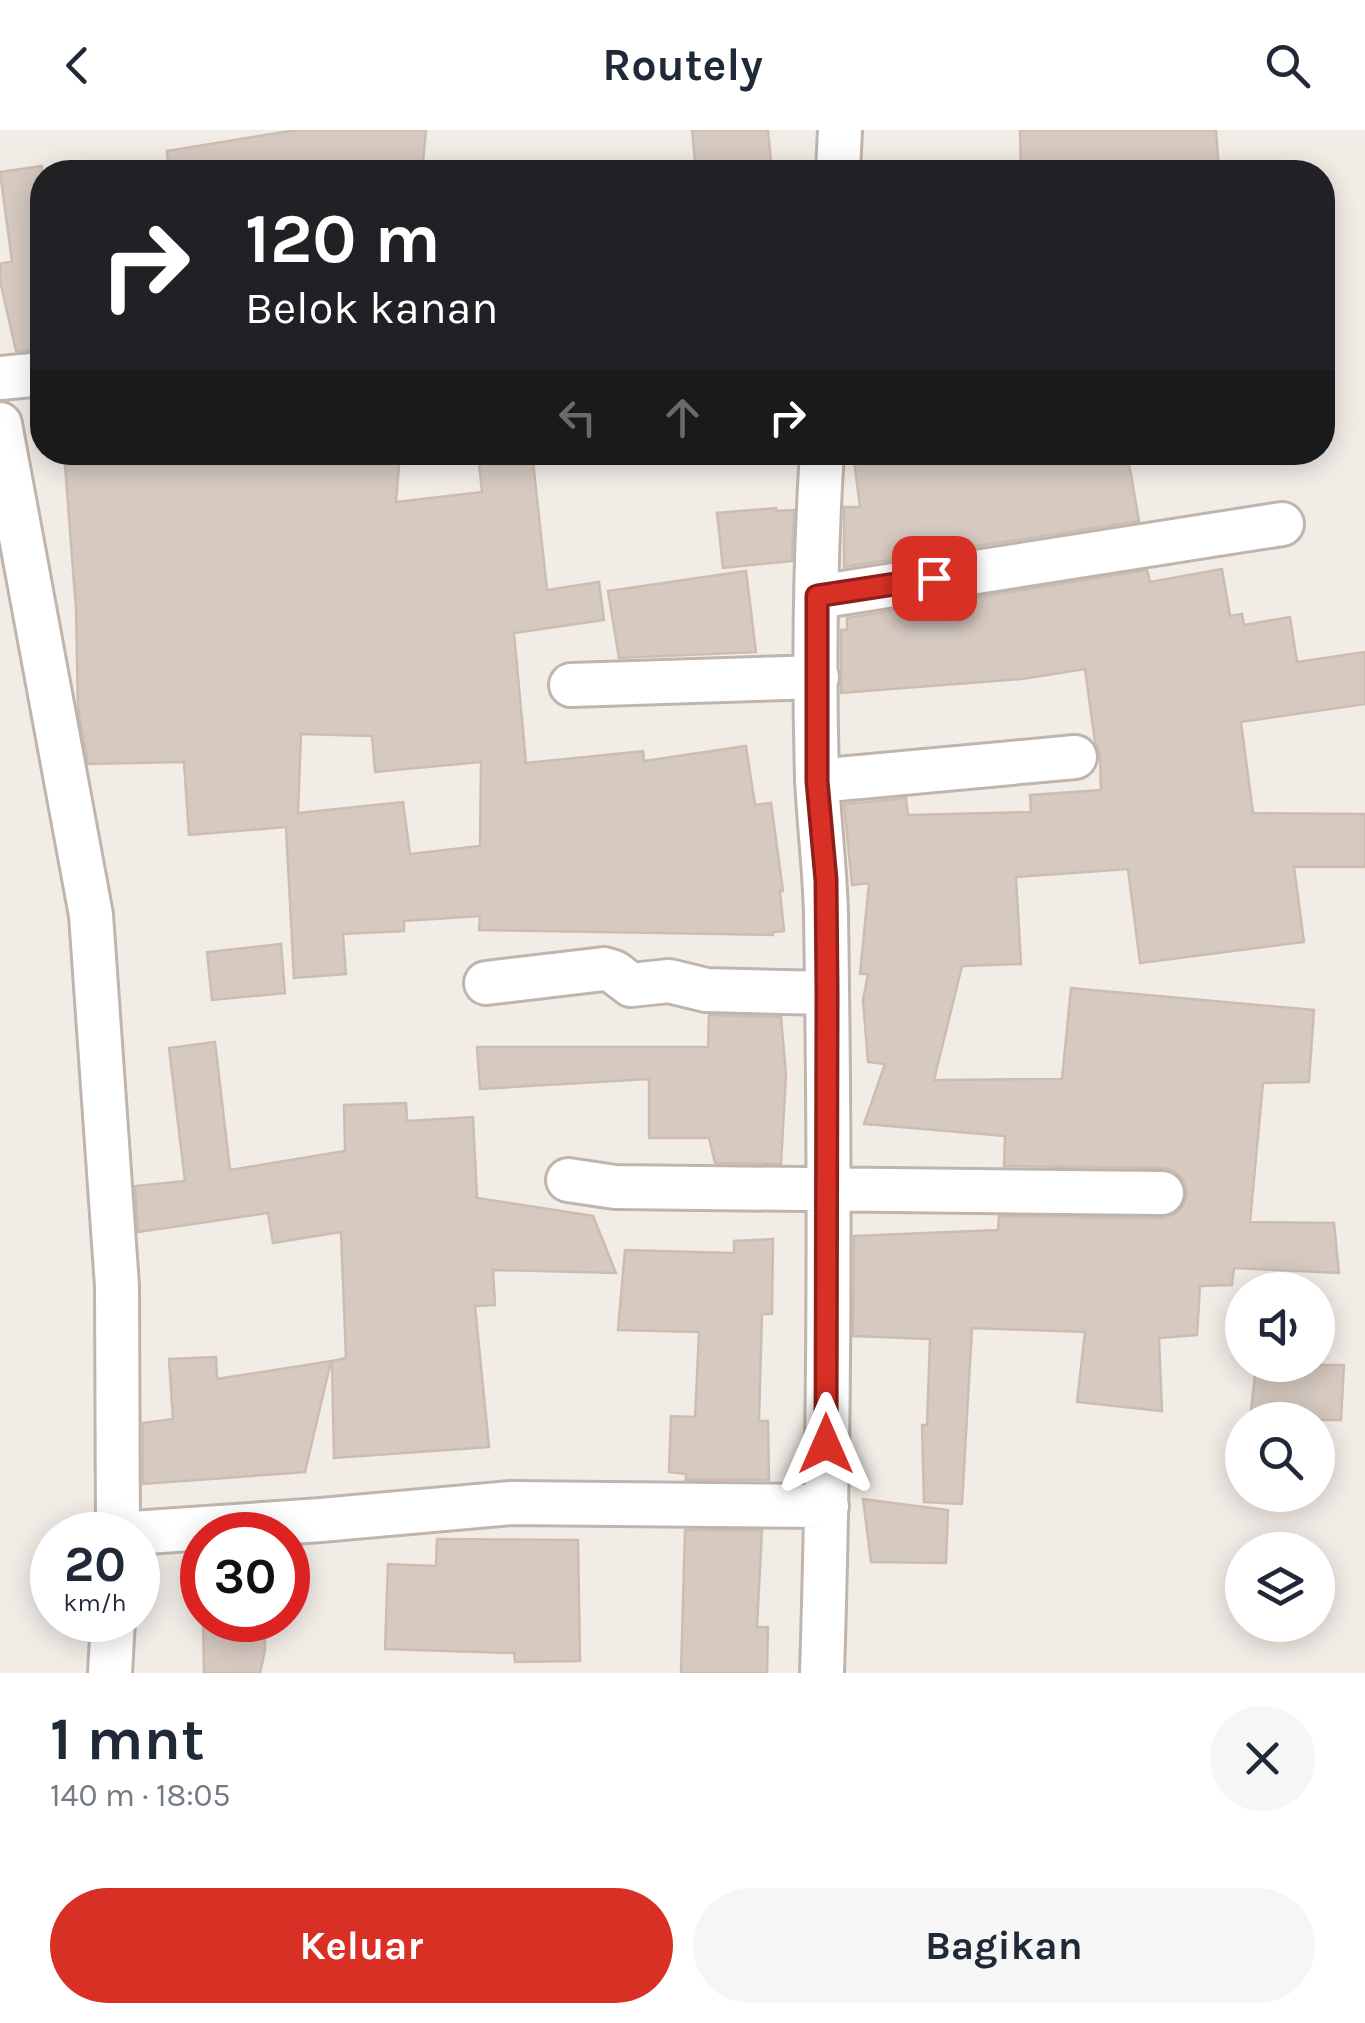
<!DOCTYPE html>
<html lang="id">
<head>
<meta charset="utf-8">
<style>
  :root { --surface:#fff; --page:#f6f6f7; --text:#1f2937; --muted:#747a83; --accent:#d93025 }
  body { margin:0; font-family:Karla,sans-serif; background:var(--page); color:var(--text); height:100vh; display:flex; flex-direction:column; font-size:38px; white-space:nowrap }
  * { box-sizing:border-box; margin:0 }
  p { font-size:32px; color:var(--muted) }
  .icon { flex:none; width:55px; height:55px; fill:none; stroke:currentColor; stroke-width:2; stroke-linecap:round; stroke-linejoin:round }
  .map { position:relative; height:1543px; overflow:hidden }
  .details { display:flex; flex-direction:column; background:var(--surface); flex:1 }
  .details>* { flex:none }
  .guide { position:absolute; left:30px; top:30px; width:1305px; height:305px; border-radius:40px; box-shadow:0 5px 25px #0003; background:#202124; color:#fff; overflow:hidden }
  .fabs { position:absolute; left:1225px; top:1142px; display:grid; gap:20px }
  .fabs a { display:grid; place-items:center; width:110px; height:110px; border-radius:50%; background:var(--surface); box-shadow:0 5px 25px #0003; font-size:50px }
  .speed { position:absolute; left:30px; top:1382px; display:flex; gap:20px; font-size:50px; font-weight:700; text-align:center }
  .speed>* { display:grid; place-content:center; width:130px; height:130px; border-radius:50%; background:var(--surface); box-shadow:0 5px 25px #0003; line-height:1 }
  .speed small { font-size:25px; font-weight:400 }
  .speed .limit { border:15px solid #d22; background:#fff; color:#111 }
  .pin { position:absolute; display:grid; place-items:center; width:85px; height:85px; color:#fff; margin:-42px; border-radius:20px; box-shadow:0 5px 15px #0006 }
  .me { position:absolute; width:110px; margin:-55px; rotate:0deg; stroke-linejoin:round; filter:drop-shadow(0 0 8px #0008) }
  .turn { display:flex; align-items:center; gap:35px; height:210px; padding:0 50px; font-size:45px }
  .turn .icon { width:130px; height:130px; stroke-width:2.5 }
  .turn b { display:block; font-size:70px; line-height:85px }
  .lanes { display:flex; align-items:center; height:95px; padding:0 50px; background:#0003; justify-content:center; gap:50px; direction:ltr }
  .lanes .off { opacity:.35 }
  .round { display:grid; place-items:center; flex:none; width:105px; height:105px; border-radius:52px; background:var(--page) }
  .overview { display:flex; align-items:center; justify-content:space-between; height:170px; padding:0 50px }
  h1 { font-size:60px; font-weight:700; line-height:75px }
  .primary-button { display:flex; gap:20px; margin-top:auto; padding:20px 50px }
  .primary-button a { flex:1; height:115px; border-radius:60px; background:var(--accent); color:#fff; font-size:40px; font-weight:700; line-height:115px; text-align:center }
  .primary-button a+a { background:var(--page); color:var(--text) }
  header { display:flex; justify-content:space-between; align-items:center; height:130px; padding:0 50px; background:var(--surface); font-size:45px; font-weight:700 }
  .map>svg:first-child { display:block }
  .building { fill:#d5c9c0; stroke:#cdbdb1; stroke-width:2.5; fill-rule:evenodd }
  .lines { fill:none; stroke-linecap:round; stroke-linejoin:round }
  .minor-casing { stroke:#bfb5ad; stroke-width:48 }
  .minor { stroke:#fff; stroke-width:42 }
  .route-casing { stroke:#8d1f18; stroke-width:25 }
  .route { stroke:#d93025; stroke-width:18 }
</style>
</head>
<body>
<header><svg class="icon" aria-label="back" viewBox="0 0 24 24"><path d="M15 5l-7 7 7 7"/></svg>Routely<svg class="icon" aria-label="search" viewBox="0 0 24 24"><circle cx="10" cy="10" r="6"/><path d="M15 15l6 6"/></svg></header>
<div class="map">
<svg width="1365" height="1543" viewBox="0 0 1365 1543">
  <rect width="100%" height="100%" fill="#f2ece7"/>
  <path class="building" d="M296,0H426L422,42H169L167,21Z
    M692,0H768L772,42H696Z
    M1020,0H1216L1219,42H1021Z
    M42,36V219L16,221L0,151V134L12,131L0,42Z
    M64,322H400L396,372L482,362L478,322H532L547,460L599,452L604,490L514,503L526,633L643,621L644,631L746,616L755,675L771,673L783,761H780L784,801L773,802V805L479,800L480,786L404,791V801L343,804L346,844L294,848L286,697L189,705L184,632L88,634L78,579L76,479ZM301,604L372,606L375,642L481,632L480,716L410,724L403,672L298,683Z
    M853,322H1127L1139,391L844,437V377H860Z
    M776,378V381L794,380L792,431L723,438L717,383Z
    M1222,439L1230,486L1242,484L1244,495L1290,487L1297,532L1365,522V574L1241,592L1253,683L1365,684V737H1294L1304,812L1140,833L1128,739L1016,747L1021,834L962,836L934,950L1062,949L1071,858L1314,880L1309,952L1263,953L1250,1092L1334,1093L1339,1143L1234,1138L1232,1155L1200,1156L1197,1205L1159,1208L1162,1281L1077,1272L1085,1202L972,1198L962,1374L924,1372L922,1295H927L930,1209L853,1206L854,1106L998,1100L999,1086L1163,1088L1175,1084L1183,1076L1187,1062L1183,1050L1174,1041L1163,1038L1004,1036L1005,1006L864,994L885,934L868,932L863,870L868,844H860L869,753L852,755L844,674L906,668L908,685L1031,682L1030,665L1101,660L1100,626L1095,612L1085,539L1022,549L841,563V500H847V488L1147,440L1150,452Z
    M746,441L756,522L619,528L608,461Z
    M281,814L285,863L212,870L207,822Z
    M709,885L781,887L786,945L781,1034L715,1033L709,1008H649V949L480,959L477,917H708Z
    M215,912L230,1040L345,1021L344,975L406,973L407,991L473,987L477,1068L593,1086L616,1143L493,1140L495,1175L475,1176L489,1317L334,1328L332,1231L346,1228L341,1102L273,1113L268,1083L138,1102L135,1056L185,1051L169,918Z
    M773,1109L772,1184H762L759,1291H768L769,1350H686V1344L669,1342L671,1286L695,1287L699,1202L618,1200L625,1120L734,1123V1111Z
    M216,1227L217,1249L331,1231L305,1342L143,1354V1293L173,1289L169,1229Z
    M1256,1235H1344L1341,1290H1250Z
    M863,1369L948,1380L946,1433L871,1432Z
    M685,1400H762L757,1497H768L767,1543H681Z
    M437,1409L578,1410L580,1531L515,1532L514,1523L385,1519L388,1434L436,1436Z
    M203,1490H265V1520L260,1543H204Z"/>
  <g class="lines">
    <defs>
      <path id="minor" d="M838,42L840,0
        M0,248L42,244
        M0,294L91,785L117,1156L118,1405
        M822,322C815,431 814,540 817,648C819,694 825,739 826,785C830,1037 830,1291 822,1543
        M817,467L1282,394
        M571,555L817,547
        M817,651L1075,627
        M486,853L604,839L614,842L631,855L669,851L706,860L827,863
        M568,1050L615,1057L1162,1063
        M118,1404L321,1390L511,1373L827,1376
        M110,1543L113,1490"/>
    </defs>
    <use href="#minor" class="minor-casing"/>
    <use href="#minor" class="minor"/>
  </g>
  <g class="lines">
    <defs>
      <path id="route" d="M826,1314L827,863L826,750L817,651V466L934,448"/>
    </defs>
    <use href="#route" class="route-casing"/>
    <use href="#route" class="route"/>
  </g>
</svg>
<div class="fabs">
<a><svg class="icon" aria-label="sound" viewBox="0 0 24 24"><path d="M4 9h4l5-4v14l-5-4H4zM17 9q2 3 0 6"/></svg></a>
<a><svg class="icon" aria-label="search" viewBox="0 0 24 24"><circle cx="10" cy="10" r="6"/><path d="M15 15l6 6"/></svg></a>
<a><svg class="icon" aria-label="layers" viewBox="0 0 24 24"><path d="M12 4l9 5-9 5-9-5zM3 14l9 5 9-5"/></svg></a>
</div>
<div class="speed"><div>20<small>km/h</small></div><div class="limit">30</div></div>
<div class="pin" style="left:934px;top:448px;background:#d93025"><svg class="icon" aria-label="arrive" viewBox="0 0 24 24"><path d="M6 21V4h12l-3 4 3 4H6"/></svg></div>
<svg class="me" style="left:826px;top:1314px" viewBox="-20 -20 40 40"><path d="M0-17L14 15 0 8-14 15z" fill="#d93025" stroke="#fff" stroke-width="4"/></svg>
<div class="guide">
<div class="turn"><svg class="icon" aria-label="right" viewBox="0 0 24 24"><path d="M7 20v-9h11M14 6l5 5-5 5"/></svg><div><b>120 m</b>Belok kanan</div></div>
<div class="lanes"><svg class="icon off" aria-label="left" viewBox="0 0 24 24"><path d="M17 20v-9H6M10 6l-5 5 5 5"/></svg><svg class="icon off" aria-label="ahead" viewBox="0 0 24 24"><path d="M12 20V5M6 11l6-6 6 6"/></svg><svg class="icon" aria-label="right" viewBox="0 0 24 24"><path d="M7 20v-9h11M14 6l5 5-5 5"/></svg></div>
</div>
</div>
<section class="details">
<div class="overview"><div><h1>1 mnt</h1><p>140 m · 18:05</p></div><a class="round"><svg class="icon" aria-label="close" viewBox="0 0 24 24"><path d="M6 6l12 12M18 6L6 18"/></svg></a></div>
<div class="primary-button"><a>Keluar</a><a>Bagikan</a></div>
</section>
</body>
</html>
